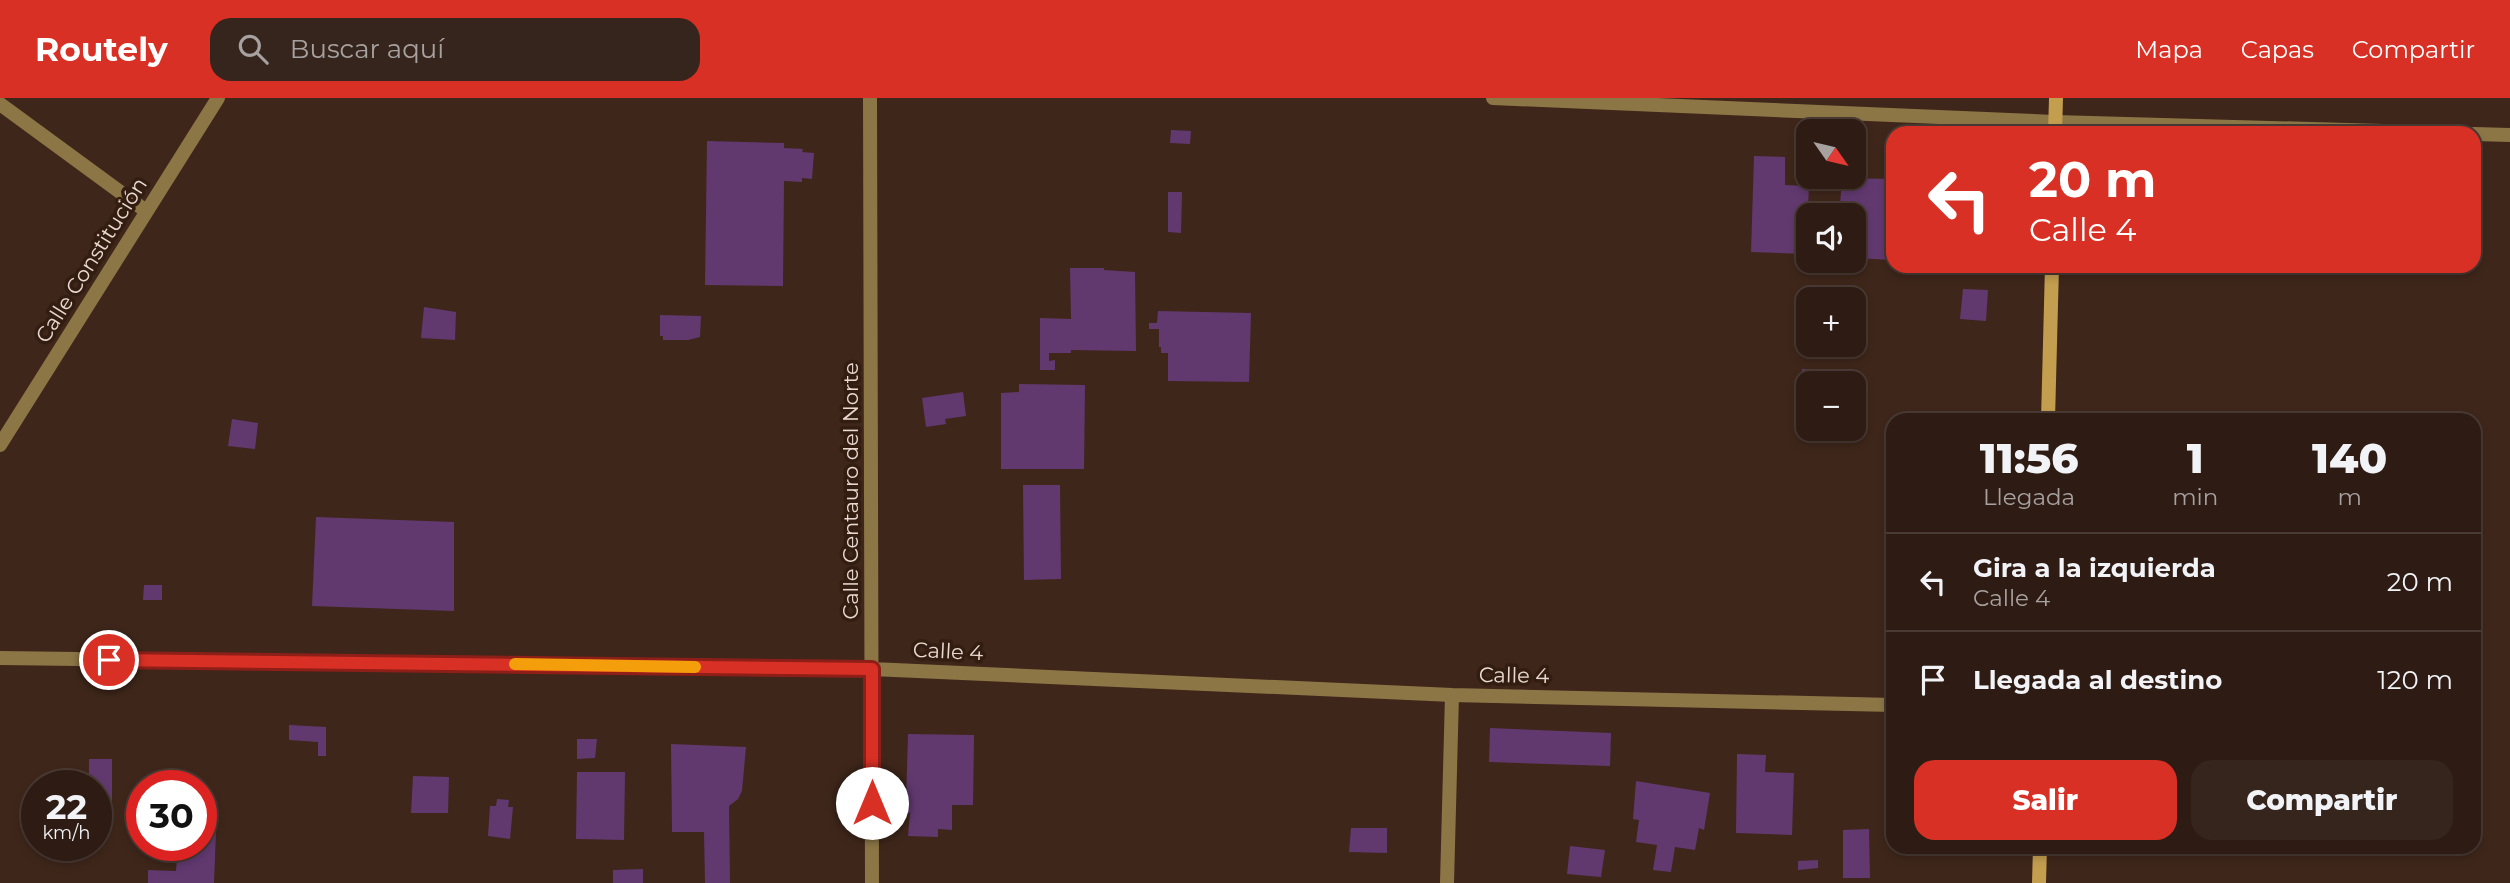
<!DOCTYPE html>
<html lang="es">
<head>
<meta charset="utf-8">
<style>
  :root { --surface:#2e1c14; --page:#36251d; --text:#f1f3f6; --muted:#a7a1a0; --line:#493a34; --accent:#d93025 }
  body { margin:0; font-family:Montserrat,sans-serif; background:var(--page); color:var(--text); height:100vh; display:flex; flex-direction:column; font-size:26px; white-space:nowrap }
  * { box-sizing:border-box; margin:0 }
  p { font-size:23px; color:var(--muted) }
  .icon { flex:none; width:38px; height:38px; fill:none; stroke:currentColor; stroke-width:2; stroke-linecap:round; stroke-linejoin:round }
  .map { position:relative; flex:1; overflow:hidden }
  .drawer { position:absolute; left:1886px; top:315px; width:595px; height:441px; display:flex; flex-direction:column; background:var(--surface); border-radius:21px; box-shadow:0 4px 10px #0003,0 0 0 2px var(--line) }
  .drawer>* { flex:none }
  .banner { position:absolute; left:1886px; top:28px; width:595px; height:147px; border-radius:21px; box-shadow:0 4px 10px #0003,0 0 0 2px var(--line); background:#d93025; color:#fff; overflow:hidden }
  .needle { width:46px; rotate:124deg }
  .tools { position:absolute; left:1796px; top:21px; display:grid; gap:14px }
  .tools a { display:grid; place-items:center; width:70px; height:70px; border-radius:14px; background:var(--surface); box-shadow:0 4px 10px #0003,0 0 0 2px var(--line); font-size:35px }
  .speed { position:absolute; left:21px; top:672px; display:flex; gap:14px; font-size:35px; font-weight:700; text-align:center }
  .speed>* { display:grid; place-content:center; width:91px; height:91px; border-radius:50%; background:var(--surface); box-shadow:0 4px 10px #0003,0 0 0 2px var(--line); line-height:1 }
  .speed small { font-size:18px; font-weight:400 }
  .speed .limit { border:10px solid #d22; background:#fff; color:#111 }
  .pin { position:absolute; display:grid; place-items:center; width:60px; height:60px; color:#fff; margin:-30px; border:4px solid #fff; border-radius:50%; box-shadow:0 2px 7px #0007 }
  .me { position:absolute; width:77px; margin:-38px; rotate:0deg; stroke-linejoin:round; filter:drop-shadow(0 0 5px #0008) }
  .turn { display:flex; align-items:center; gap:24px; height:147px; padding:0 28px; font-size:32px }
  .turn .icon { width:91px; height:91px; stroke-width:2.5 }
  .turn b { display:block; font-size:49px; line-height:60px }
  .eta { display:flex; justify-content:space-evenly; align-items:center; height:119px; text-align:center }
  .eta b { font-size:42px; font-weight:800; line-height:49px }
  .cta { display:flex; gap:14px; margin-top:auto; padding:14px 28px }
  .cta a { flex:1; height:80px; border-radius:21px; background:var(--accent); color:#fff; font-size:28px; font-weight:800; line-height:80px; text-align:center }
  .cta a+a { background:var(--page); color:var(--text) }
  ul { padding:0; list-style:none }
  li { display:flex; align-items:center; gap:21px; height:98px; padding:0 28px; border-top:2px solid var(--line) }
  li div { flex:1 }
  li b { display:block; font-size:26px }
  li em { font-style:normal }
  header { display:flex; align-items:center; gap:42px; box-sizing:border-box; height:98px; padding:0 35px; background:var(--accent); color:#fff }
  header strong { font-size:33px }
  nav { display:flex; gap:38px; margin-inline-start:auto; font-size:24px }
  .search { width:490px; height:63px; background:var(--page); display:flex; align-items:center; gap:18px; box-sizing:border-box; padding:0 24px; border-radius:21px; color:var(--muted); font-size:26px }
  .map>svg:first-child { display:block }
  .building { fill:#61396f }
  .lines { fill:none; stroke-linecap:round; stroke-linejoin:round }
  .street { stroke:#8c7646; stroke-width:14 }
  .secondary { stroke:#c39e4f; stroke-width:14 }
  .route-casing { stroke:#8d1f18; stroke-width:18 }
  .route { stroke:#d93025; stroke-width:12 }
  .slow { stroke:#f59e0b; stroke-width:12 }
  .labels { text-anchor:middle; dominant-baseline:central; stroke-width:7; stroke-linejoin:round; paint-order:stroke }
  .street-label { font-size:21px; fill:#e9d9d1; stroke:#331d11 }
</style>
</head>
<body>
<header>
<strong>Routely</strong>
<div class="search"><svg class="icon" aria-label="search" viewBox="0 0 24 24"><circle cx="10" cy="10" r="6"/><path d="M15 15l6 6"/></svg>Buscar aquí</div>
<nav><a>Mapa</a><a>Capas</a><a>Compartir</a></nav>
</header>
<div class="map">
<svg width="2510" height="785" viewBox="0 0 2510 785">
  <rect width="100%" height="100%" fill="#3e261a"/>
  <path class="building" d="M1171,32L1191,33L1190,46L1170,45Z
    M707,43L784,45V50L803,51L802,54L814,55L812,81L802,80V84L784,83L783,188L705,187Z
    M1754,58L1785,59V87L1809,88L1808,109L1822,110L1828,117H1808L1807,156L1751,154Z
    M1842,80L1894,81V162L1853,160V117H1833V107H1840Z
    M1168,94H1182L1181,135L1168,134Z
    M1070,170H1104V172L1135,174L1136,253L1071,252V255H1049V263L1055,262V272H1040V220L1071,221Z
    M1963,191L1988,192L1986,223L1960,221Z
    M424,209L456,214L455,242L421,240Z
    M1158,213L1251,215L1249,284L1168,283V255H1161V249H1159V231H1149V225H1157Z
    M660,217L701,218L700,239L688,242H663V238H660Z
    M1802,271L1837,272L1836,285H1808V302H1802Z
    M1019,286L1085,287L1084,371H1001V295L1019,294Z
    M963,294L966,318L945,321L946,326L926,329L922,300Z
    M232,321L258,325L255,351L228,348Z
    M1023,387H1060L1061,481L1024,482Z
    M316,419L454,424V513L312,508Z
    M144,487H162V502H143Z
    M289,627L326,629V658H318V644L289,642Z
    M1490,630L1611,635L1610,668L1489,664Z
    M908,636L974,637L973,707H952V732L938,731V739L908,738L910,715H906V703Z
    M577,641H597L595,660L577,661Z
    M671,646L746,649L742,693L738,701L729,708L730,785H705L704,734H672Z
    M1737,656L1766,657L1765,674L1794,675L1792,737L1736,735Z
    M89,661H112V725H96V688H89Z
    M577,674H625L624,742L576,741Z
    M413,678L449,679L448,715H411Z
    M1636,683L1710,695L1704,732L1699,730L1695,752L1675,749L1671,774L1653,772L1657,747L1636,744L1639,722L1633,721Z
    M497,701L509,702L508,709H513L510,741L488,738L490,708H496Z
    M1351,730H1387V755L1349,754Z
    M1869,731L1870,780H1843V732Z
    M201,732L216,733L214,785H148V772L176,773L178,747H201Z
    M1570,748L1605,752L1601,779L1567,776Z
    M1818,762V770L1798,772V763Z
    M643,771V785H613V772Z"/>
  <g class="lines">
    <path class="street" d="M870,0L872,785
      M1493,0L2055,24L2454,35
      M0,6L146,113
      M2474,36L2510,37
      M0,347L218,0
      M0,560L872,571L1452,597L1894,607
      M1447,785L1452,597"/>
    <path class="secondary" d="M2055,35L2056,0
      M2048,322L2052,168
      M2039,785L2040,749"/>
  </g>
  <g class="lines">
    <defs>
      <path id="route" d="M109,562L872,571V705"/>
    </defs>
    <use href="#route" class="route-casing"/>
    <use href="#route" class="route"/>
    <path class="slow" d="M515,566L695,569"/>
  </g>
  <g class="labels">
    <g class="street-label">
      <text transform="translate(91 162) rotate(-58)">Calle Constitución</text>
      <text transform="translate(850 393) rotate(-90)">Calle Centauro del Norte</text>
      <text transform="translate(948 553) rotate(3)">Calle 4</text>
      <text transform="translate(1514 577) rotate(1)">Calle 4</text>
    </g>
  </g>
</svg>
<div class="tools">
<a><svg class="needle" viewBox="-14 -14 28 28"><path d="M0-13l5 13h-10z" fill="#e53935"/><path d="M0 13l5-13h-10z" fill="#a7a1a0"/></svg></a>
<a><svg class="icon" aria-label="sound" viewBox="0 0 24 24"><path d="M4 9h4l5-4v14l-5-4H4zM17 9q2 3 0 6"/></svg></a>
<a>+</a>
<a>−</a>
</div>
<div class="speed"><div>22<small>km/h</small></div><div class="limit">30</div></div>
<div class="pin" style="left:109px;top:562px;background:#d93025"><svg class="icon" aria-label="arrive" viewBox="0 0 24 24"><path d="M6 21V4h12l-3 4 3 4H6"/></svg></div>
<svg class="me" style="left:872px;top:705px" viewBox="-20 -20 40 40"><circle r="19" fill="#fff"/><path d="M0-13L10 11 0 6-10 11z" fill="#d93025"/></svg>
<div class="banner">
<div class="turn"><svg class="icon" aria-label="left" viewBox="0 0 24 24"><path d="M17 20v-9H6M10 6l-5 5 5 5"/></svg><div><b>20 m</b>Calle 4</div></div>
</div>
<section class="drawer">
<div class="eta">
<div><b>11:56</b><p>Llegada</p></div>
<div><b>1</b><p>min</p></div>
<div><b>140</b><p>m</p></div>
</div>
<ul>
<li><svg class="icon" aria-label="left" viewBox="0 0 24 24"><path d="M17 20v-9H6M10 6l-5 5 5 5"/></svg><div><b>Gira a la izquierda</b><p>Calle 4</p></div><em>20 m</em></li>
<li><svg class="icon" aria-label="arrive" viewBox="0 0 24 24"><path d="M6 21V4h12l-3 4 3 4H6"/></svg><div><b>Llegada al destino</b></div><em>120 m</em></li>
</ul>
<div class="cta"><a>Salir</a><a>Compartir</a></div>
</section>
</div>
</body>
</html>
